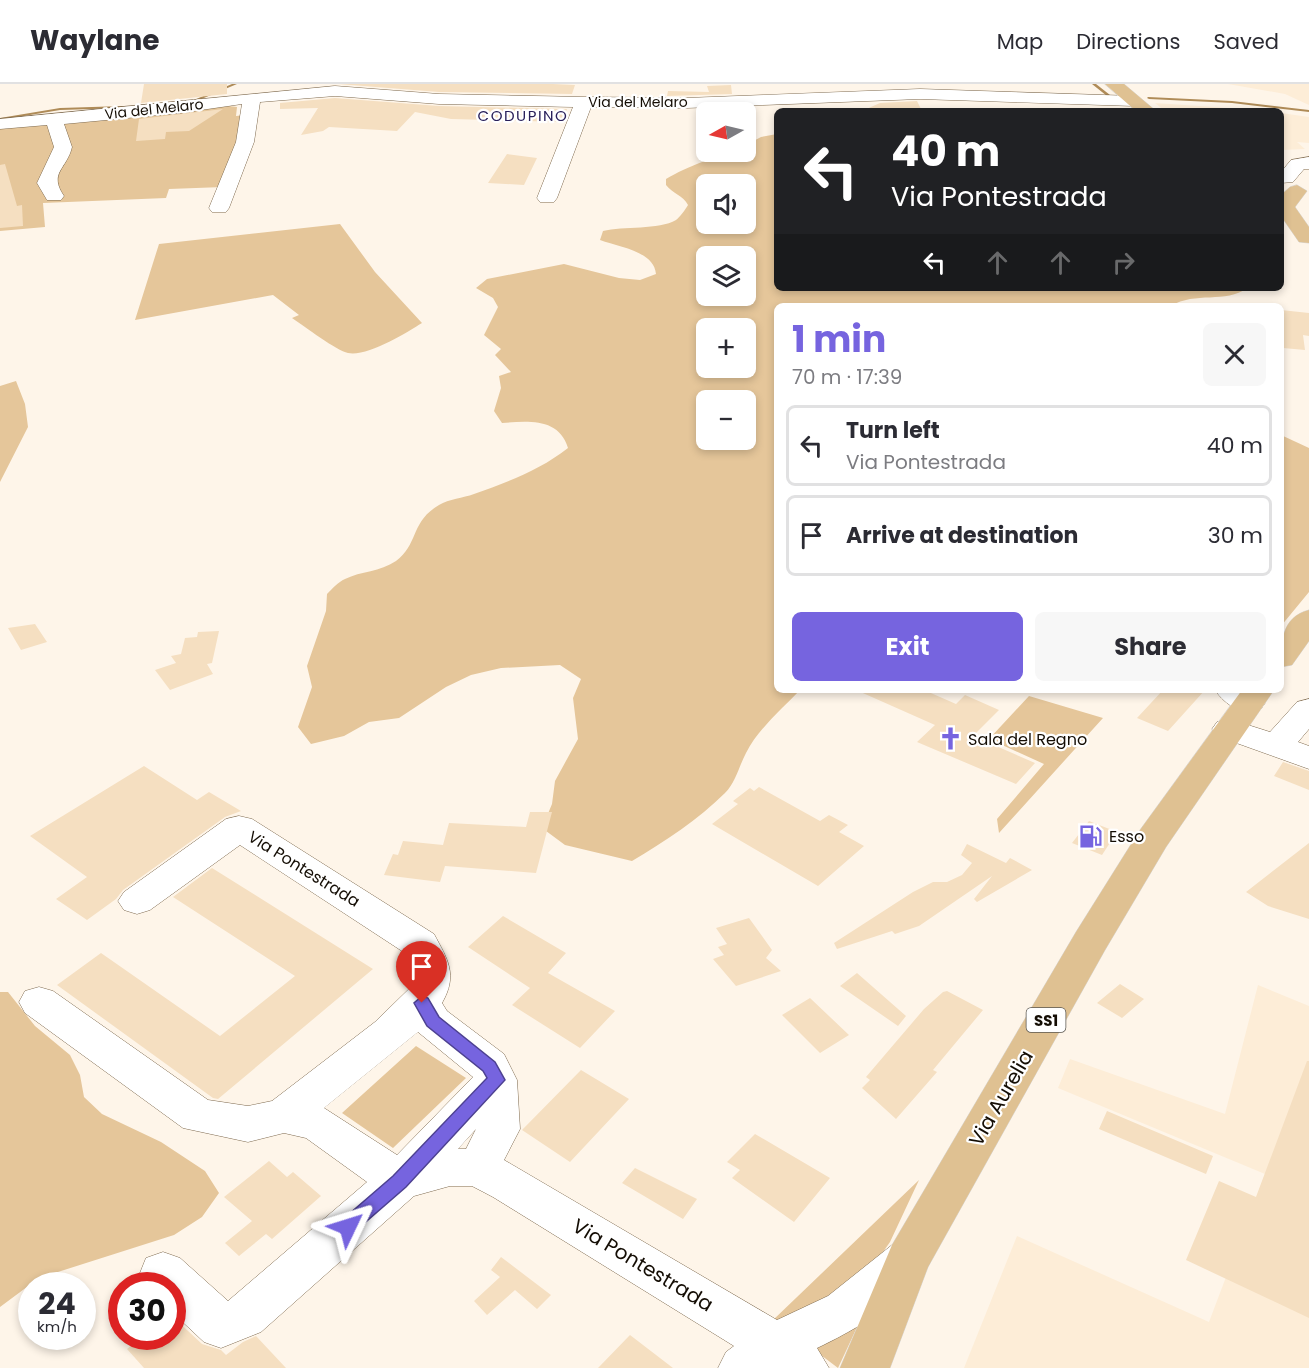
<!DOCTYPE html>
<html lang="en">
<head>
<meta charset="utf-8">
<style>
  :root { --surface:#fff; --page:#f7f7f7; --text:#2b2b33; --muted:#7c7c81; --line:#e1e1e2; --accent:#7664df }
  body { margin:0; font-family:Poppins,sans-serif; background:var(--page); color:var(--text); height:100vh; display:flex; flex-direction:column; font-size:22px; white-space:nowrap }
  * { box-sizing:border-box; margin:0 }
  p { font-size:20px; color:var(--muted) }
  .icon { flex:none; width:33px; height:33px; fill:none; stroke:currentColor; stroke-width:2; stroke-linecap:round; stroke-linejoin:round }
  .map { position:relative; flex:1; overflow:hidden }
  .side { position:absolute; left:774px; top:219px; width:510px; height:390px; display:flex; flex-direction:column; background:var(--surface); border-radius:9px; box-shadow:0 3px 9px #0003 }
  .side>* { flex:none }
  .hud { position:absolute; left:774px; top:24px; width:510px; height:183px; border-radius:9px; box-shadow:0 3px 9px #0003; background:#202124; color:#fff; overflow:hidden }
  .needle { width:39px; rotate:262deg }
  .tools { position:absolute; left:696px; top:18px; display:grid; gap:12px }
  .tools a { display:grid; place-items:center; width:60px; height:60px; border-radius:9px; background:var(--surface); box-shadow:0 3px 9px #0003; font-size:30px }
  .speed { position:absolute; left:18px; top:1188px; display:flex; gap:12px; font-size:30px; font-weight:700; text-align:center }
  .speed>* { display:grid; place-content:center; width:78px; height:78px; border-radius:50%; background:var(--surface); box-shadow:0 3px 9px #0003; line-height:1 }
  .speed small { font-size:15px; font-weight:400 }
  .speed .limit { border:9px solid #d22; background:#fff; color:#111 }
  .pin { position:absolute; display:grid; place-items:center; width:51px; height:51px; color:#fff; margin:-62px -26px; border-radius:50% 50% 50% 0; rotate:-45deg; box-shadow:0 0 6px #0007 }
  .pin .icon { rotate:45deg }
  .me { position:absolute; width:66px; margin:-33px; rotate:49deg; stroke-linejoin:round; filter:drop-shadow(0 0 4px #0008) }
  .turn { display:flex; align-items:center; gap:21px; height:126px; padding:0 18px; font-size:27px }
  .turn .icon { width:78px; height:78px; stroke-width:2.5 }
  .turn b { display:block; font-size:42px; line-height:51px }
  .lanes { display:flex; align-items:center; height:57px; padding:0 18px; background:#0003; justify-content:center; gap:30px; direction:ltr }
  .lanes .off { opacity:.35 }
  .round { display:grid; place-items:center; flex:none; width:63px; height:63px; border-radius:9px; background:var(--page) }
  .head { display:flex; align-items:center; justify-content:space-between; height:102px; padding:0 18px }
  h1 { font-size:36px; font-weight:700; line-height:45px; color:var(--accent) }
  .cta { display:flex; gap:12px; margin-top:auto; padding:12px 18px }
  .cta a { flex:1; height:69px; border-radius:9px; background:var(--accent); color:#fff; font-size:24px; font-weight:700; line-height:69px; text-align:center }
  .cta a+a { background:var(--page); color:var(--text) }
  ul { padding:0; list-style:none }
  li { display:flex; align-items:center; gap:18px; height:81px; margin:0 12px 9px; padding:0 6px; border:3px solid var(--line); border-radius:9px }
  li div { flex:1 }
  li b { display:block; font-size:22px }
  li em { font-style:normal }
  header { display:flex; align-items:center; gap:36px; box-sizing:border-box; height:84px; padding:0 30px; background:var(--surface); border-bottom:2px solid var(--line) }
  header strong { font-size:28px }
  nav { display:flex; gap:33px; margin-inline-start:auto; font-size:21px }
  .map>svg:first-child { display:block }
  .built { fill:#fdedd7 }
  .green { fill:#e5c69a; fill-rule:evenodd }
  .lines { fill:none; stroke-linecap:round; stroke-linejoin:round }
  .stream { fill:#af8b57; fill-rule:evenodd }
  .building { fill:#f5dfc1 }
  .minor-casing { stroke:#7e6a4f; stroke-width:1 }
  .major-casing { stroke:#d9d8d7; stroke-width:1 }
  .minor { fill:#fff; fill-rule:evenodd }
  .major { fill:#dfc192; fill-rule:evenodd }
  .route { fill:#7664df; stroke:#4d4191; stroke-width:1.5 }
  .labels { text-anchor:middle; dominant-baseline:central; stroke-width:4.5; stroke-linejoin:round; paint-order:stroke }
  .far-street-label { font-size:14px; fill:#140d04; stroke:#fff }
  .far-neighbourhood-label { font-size:15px; letter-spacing:1.5px; fill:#29205a; stroke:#fff }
  .shield { fill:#fff; stroke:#5a564f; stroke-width:1.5 }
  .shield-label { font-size:15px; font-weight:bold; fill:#140d04 }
  .poi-label { font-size:16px; fill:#140d04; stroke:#fff; text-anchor:start }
  .street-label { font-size:16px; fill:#140d04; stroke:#fff }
  .near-street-label { font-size:20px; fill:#140d04; stroke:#fff }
</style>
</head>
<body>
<header>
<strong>Waylane</strong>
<nav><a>Map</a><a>Directions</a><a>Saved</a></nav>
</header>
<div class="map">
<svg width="1309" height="1284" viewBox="0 0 1309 1284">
  <rect width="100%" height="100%" fill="#fef5e9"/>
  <path class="built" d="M1228,0H1309V21L1285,10Z
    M1155,19L1228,24L1258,27H1165Z
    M1281,29L1309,33V59L1297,58L1305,65L1281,66Z
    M1258,901L1309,922V1284H964L1017,1152L1209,1238L1265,1090L1058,1004L1070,975L1225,1030Z"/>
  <path class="green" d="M229,22L237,23L236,32L245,31L223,103L169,105L166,114L43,119L45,143L0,147V42Z
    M777,50V204H1247C1226,220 1195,207 1171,222H777V606H800C782,625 758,645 746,669C739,682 736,698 725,709C699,735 664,758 632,777L565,761L542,744L552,720L555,697L578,655L573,614L581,595L560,581L501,584L471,591L446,603L399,634L369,638L344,652L311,660L298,643L312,603L307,582L326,527L327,510C332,505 338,498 345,495C361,487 380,488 396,477C419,460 410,438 439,421C449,415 463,414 474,410C508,398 540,386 568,364C559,334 529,337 502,339L494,327L501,304L499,292L511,288L495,271L501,265L484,251L498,223L493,214L476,204L487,195L564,180L619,194L640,196L656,190C654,167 619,163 600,156L603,147C623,142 659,146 676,136C680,133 685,126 688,121C683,111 673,110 666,101V95C686,83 723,68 746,68V61L761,53ZM706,100H746V140H706ZM706,172H746V212H706ZM706,244H746V284H706ZM706,316H746V356H706Z
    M340,140L375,188L422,239C406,249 367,273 348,269C337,267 304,242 292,234L299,231L273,211L135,236L159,160Z
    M16,297L25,320L28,343L0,398V302Z
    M1281,351L1309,364V508L1281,542Z
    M1029,612L1103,634L999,749L997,735L1044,680L989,655Z
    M0,908H8L35,942L70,971L80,991L84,1013L102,1030L161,1058L205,1087L219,1109L202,1133L174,1151L39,1194L0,1223Z
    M416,962L466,994L393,1064L342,1029Z
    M919,1096L890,1158L864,1195L811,1233L772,1237Z
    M868,1220L838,1284L805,1259Z"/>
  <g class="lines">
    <path class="stream" d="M232,0H237L192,19L189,18Z
      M1092,0H1096L1110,11L1107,12Z
      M1148,13L1232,17L1309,26V28L1232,19L1149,15L1147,14Z
      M124,22L126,23L125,24L60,26L0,36V34L60,24Z"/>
  </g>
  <path class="building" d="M144,0H227V10L141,19Z
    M338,0H553L575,1L572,10L439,8Z
    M731,1L732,10L667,12L668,7L709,8L707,2Z
    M335,14L439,22L567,25L563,38L451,35L415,28L397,47L329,43L323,47L301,51L318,24L280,25V19Z
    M917,17L922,27H862L880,19Z
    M223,25L189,47L166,48L165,55L136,57L139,35Z
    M507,70L537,74L524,101L488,99Z
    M5,80L17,122L22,121L23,142L0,144V81Z
    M1281,226L1309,229V252L1303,251L1305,266L1283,264Z
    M35,540L47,558L21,566L8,544Z
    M219,547L212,579L207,580L213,590L170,606L155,586L176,579L171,572L181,570L185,554L197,553L198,548Z
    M856,606H924L956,620L965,611L999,626L973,652L1035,679L1016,700L917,658L935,641Z
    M1163,606H1205L1168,647L1137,634Z
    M1283,678L1309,687V706L1274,692Z
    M144,682L197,716L209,708L241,727L225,733L123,806L116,815L87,836L56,815L87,793L30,752Z
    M759,703L820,737L829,731L848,741L839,748L864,762L818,802L712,740L738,720L733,717L750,704L754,707Z
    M530,728H552L536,789L445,782L440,798L384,791L393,770L398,771L403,757L443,761L449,739L526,743Z
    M1089,737L1117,748L1102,771L1072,759Z
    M1309,759V835L1268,822L1246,808Z
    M967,760L1006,779L1010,774L1032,786L977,818L974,815L992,792L919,842L895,850L892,847L837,865L834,859L913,808L933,798H947L962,791L972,779L961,771Z
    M212,784L373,885L218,1015L213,1014L57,901L101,869L220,952L295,892L173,813Z
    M503,832L566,869L548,889L615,927L580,964L512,921L530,904L468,863Z
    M749,834L772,866L766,874L781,887L736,902L713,875L724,871L718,863L727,860L716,844Z
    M857,889L906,932L898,942L840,902Z
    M1120,900L1144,915L1122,934L1097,919Z
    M947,907L983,926L933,986L937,988L896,1035L862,1004L870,996L866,993L924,925L943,908Z
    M810,914L849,951L820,969L782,931Z
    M1307,977H1309V1234L1186,1176L1219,1097L1256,1113Z
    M581,986L629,1015L570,1078L522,1046Z
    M1107,1027L1213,1072L1206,1090L1099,1045Z
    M755,1050L830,1094L794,1138L732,1094L740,1086L727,1078Z
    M269,1077L287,1093L293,1088L321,1112L272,1155L266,1150L239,1172L225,1159L252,1137L224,1113Z
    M635,1084L697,1115L683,1135L622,1099Z
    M501,1173L551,1211L537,1225L515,1206L487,1231L474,1217L500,1193L491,1186Z
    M172,1232L202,1260L221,1266L226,1271L243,1258L256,1252L286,1284H144L127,1265L143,1252H172Z
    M630,1251L673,1284H598Z"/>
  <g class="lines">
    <defs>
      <path id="minor" d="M335,2L439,10L584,13L686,14L920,5L1134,12L1143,17L1134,22L920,15L686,24L591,23L557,114L554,118H540L537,114L573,23L439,20L335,12L260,18L254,58L229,124L226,128H212L209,124L236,58L242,20L180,29L64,40L72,63C67,85 48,89 64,112L61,116H47L37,99L54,63L47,41L0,45V35Z
        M1309,73V85H1304L1293,98L1281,99V88L1291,76Z
        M1215,606H1252L1265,619L1260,626C1242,631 1226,622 1215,606Z
        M1309,615V645L1298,658L1309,662V685L1217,652L1212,645L1217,638L1229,635L1270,648L1297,618Z
        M239,732L252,735L434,850C448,876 458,891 442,919L447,927L504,970L517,996L520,1045L504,1076L777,1236L828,1212L892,1161L908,1155L924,1161L931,1176C914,1213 853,1247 817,1264L829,1284H718L726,1268L734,1262L493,1113L472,1102H450L414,1112L261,1248L221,1264L204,1258L172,1228V1202H145L140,1189L146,1174L163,1168L180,1174L228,1217L367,1098L306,1054L284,1049L248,1058L183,1044L25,929L19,918L25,907L39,903L53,907L208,1016L248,1022L272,1017L375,938L411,903V886L405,869L240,761L150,826L137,830L124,826L118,817L124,808L226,735ZM418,948L473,993L397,1071L324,1024ZM476,1045L466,1065H458Z"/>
      <path id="major" d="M1105,0H1124L1156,27H1136Z
        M1297,101L1307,107L1295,123L1309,143V159L1299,158L1281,132V111L1290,103Z
        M1309,526V557L1292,581L1281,583C1281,559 1281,533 1309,526Z
        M1242,606H1274L1166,763L1105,866L928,1183L890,1284H840L892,1161L1076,848L1140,746Z"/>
    </defs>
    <use href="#minor" class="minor-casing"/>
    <use href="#major" class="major-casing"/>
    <use href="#minor" class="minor"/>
    <use href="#major" class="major"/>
  </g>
  <path class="route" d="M422,912L428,914L439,933L495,978L505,996L406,1103L354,1148L348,1151L341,1148L338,1143L341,1137L393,1092L487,994L483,987L427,942L414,919Z"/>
  <defs>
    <symbol id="church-bare" viewBox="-9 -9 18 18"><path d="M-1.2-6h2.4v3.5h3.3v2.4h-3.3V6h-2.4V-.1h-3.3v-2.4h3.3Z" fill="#7664df" stroke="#fff" stroke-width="2.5" paint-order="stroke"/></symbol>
    <symbol id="fuel-bare" viewBox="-9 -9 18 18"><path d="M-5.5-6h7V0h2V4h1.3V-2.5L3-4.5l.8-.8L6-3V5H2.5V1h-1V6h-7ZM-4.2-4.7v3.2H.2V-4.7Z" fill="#7664df" stroke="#fff" stroke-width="2.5" paint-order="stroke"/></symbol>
  </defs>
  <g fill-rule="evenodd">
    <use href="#church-bare" x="934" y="638" width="33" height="33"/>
    <use href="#fuel-bare" x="1074" y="736" width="33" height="33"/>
  </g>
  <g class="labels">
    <g class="far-street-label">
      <text x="638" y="18">Via del Melaro</text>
      <text transform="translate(154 25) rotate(-6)">Via del Melaro</text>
    </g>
    <g class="far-neighbourhood-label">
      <text x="523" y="31">CODUPINO</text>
    </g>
    <rect class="shield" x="1026.5" y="924" width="39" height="24" rx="4.5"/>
    <g class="shield-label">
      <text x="1046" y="936">SS1</text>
    </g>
    <g class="poi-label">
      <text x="968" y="655">Sala del Regno</text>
      <text x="1109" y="752">Esso</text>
    </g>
    <g class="street-label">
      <text transform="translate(304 785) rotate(32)">Via Pontestrada</text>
    </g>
    <g class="near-street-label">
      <text transform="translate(1001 1014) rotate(-60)">Via Aurelia</text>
      <text transform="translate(643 1181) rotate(31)">Via Pontestrada</text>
    </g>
  </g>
</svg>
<div class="tools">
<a><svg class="needle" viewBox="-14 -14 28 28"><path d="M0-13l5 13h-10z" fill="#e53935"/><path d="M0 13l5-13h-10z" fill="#7c7c81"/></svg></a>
<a><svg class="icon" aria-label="sound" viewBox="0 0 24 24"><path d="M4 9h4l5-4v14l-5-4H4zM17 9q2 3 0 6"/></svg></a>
<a><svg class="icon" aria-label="layers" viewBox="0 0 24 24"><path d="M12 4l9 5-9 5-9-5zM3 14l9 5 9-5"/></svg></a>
<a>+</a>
<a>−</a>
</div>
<div class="speed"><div>24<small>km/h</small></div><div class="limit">30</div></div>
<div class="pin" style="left:422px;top:919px;background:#d93025"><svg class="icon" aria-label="arrive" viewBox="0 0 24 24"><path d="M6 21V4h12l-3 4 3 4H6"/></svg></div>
<svg class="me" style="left:348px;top:1143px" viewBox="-20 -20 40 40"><path d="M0-17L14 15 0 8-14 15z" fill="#7664df" stroke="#fff" stroke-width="4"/></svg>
<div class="hud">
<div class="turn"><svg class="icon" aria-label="left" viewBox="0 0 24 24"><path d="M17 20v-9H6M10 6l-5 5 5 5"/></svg><div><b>40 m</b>Via Pontestrada</div></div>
<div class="lanes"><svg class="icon" aria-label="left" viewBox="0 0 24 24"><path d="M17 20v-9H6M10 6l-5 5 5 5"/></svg><svg class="icon off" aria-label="ahead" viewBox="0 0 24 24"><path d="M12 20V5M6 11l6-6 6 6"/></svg><svg class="icon off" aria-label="ahead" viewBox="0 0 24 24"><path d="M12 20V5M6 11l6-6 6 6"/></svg><svg class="icon off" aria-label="right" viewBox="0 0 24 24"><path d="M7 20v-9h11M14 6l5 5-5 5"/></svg></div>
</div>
<section class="side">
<div class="head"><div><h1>1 min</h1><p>70 m · 17:39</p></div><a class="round"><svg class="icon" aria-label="close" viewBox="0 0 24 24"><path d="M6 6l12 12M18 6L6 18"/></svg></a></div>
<ul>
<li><svg class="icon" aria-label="left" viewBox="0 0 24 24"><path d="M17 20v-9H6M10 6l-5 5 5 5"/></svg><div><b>Turn left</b><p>Via Pontestrada</p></div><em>40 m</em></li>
<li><svg class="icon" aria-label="arrive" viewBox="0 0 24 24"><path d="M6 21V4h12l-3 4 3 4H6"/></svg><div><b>Arrive at destination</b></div><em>30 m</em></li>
</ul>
<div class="cta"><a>Exit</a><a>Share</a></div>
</section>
</div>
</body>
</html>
